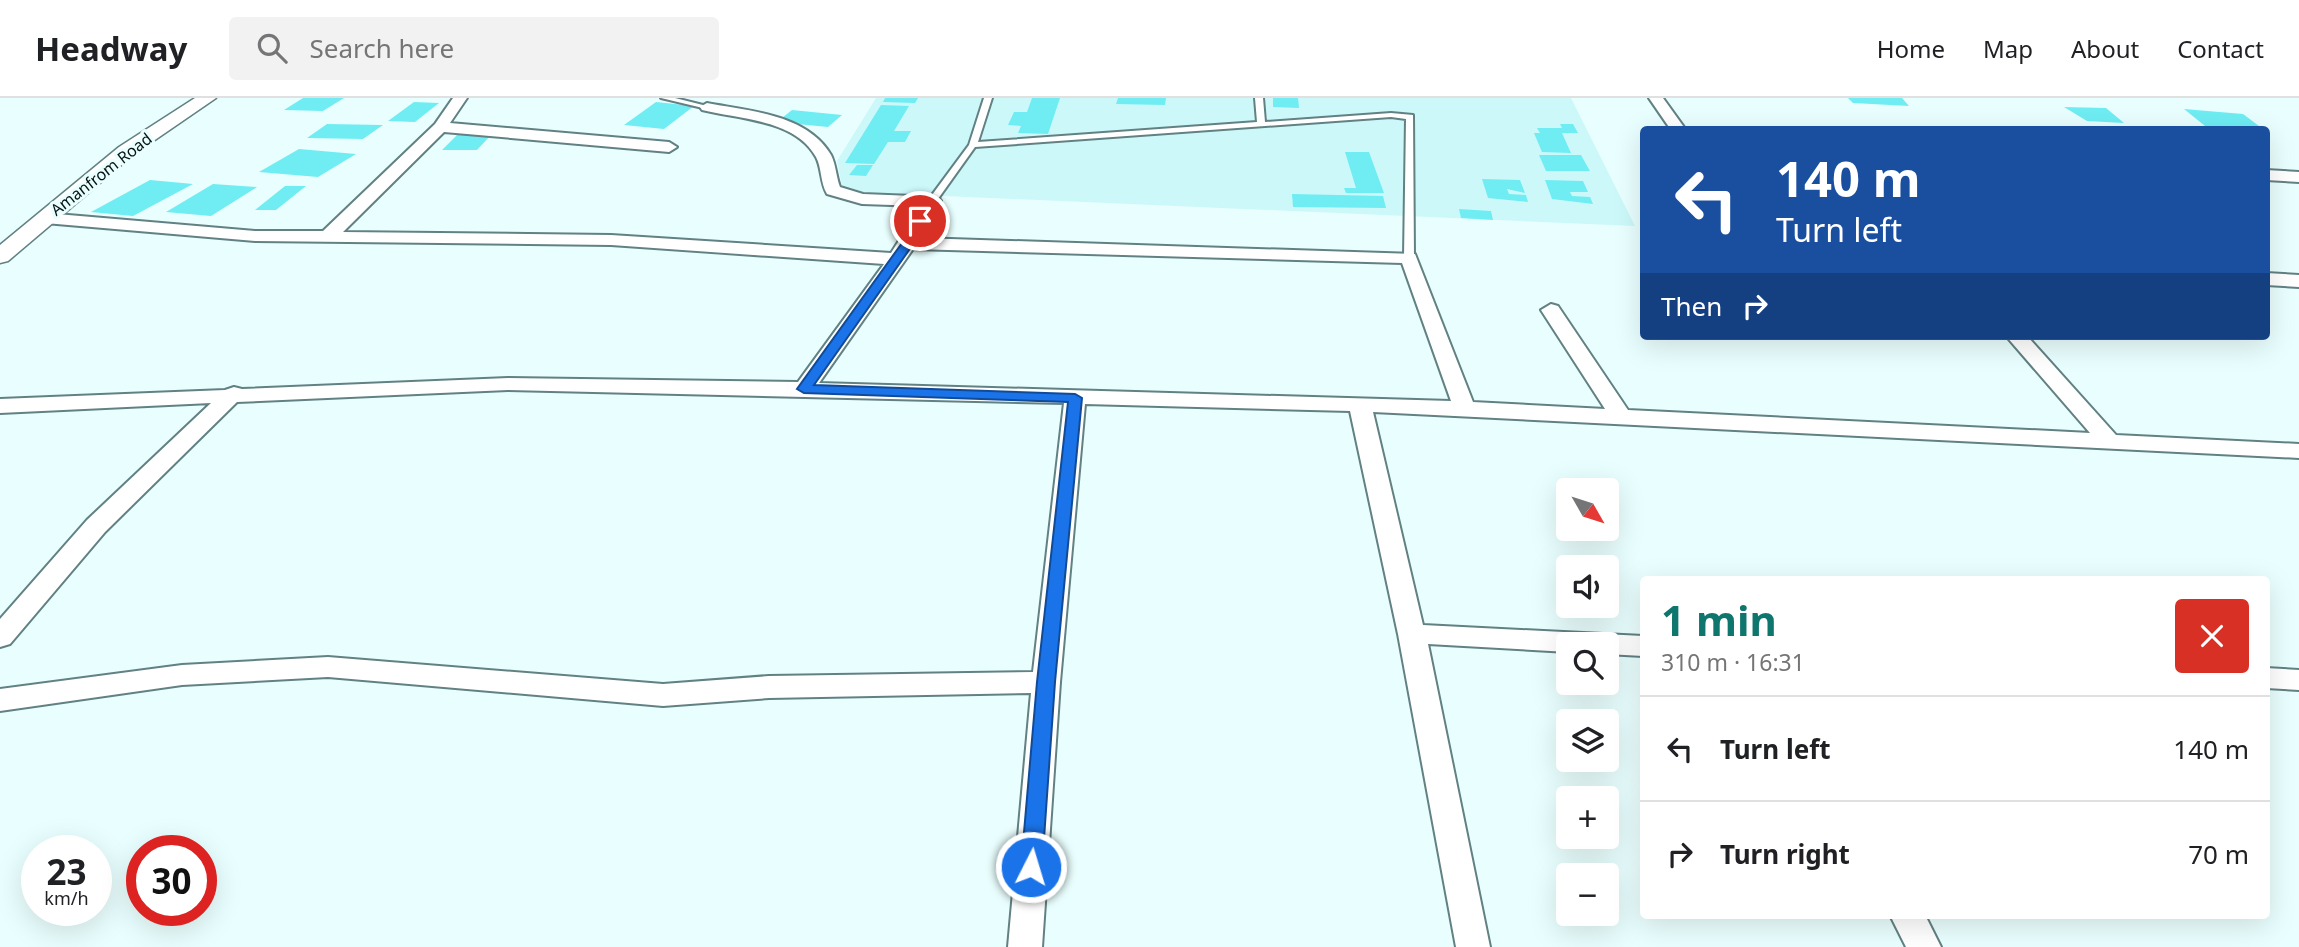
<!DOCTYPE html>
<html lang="en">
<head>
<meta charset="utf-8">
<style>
  :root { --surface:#fff; --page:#f2f2f2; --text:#202124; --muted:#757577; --line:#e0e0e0; --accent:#0f766e }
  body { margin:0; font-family:"Noto Sans",sans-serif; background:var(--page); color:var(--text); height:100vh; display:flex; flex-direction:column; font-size:26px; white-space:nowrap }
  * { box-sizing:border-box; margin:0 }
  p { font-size:23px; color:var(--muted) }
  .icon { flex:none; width:38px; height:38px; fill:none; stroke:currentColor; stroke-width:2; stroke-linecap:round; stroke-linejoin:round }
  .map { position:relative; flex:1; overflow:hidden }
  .side { position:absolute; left:1640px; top:478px; width:630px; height:343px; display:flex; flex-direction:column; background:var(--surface); border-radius:7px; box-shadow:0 7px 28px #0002 }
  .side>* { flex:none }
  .hud { position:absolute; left:1640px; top:28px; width:630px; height:214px; border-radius:7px; box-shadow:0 7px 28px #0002; background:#1a4fa0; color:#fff; overflow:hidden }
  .needle { width:46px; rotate:129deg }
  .tools { position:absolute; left:1556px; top:380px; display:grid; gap:14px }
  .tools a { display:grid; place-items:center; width:63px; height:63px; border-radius:7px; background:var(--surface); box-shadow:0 7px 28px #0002; font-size:35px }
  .speed { position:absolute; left:21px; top:737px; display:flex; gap:14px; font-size:35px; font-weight:700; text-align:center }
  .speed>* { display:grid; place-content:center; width:91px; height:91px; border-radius:50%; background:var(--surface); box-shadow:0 7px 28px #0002; line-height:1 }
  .speed small { font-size:18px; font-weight:400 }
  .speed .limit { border:10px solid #d22; background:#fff; color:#111 }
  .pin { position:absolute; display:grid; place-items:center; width:60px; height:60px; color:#fff; margin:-30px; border:4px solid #fff; border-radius:50%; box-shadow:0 2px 7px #0007 }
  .me { position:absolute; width:77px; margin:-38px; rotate:5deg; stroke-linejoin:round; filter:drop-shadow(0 0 5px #0008) }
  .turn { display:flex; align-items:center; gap:24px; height:147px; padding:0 21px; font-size:32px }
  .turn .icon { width:91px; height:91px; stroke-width:2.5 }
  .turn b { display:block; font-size:49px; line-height:60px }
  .then { display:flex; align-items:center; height:66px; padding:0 21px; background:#0003; gap:14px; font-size:26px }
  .round { display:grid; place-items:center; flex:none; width:74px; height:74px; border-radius:7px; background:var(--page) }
  .head { display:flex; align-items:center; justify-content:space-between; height:119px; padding:0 21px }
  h1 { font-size:42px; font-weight:700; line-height:52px; color:var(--accent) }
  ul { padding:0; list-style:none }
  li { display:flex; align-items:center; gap:21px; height:105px; padding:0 21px; border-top:2px solid var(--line) }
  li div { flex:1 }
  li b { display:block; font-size:26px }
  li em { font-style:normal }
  header { display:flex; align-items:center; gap:42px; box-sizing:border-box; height:98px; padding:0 35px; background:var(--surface); border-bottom:2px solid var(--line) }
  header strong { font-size:33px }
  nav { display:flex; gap:38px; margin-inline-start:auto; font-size:24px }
  .search { width:490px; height:63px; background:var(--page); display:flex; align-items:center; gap:18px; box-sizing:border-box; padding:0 24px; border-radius:7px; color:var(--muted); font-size:26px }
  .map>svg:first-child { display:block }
  .built { fill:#ccf8fa }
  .building { fill:#6fedf3 }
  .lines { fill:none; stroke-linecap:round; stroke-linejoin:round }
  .service-casing { stroke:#628183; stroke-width:4 }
  .minor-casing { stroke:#628183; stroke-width:4 }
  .tertiary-casing { stroke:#628183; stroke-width:3 }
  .service { fill:#fff; fill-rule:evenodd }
  .minor { fill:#fff; fill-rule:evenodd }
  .tertiary { fill:#fff; fill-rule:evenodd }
  .route { fill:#1a73e8; stroke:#114b97; stroke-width:2 }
  .labels { text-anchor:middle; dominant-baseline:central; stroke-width:6; stroke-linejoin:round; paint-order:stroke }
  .far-street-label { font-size:16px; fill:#071313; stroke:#e9fefe }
</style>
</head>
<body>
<header>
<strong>Headway</strong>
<div class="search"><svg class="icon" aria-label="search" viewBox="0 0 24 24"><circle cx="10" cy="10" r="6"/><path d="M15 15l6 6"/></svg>Search here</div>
<nav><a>Home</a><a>Map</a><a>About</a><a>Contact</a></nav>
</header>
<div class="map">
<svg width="2299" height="849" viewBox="0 0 2299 849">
  <rect width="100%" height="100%" fill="#e9fefe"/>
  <path class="built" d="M876,0H1571L1635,128L854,94L842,88L837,63Z"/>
  <path class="building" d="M303,0H344L323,13L284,12Z
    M885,0H918L915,5L883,4Z
    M1032,0H1060L1048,36L1018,35L1021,28L1008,27L1014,14H1027Z
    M1118,0H1166L1165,7L1116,6Z
    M1273,0H1298L1299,10L1273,9Z
    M1848,0H1902L1909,8L1853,5Z
    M414,4L439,5L415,24L388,23Z
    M656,4L694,8L664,31L624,27Z
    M881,7L909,8L894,33H911L905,44H888L874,66L845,65Z
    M2064,9L2106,10L2124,25L2087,23Z
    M2184,11L2243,16L2263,31L2205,28Z
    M792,12L842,17L828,29L777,24Z
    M327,26L383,27L363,41L307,40Z
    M1560,26H1573L1578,35H1562L1571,55L1542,54L1534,35H1540L1537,30H1562Z
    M457,37H491L477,52H442Z
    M299,51L356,56L318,79L259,74Z
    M1345,54H1369L1384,95H1346L1344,90H1356Z
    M1539,57H1581L1590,73H1546Z
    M857,67H873L866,78L849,77Z
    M1482,81L1520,82L1525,95L1507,91L1509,96L1526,97L1528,104L1488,100Z
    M150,82L193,86L133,118L91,114Z
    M1545,82L1583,83L1588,94H1570L1572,98L1590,99L1593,106L1552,101Z
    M213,86L257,89L211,118L166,114Z
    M285,88H306L276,112H255Z
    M1292,96L1383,98L1386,110L1293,109Z
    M1459,111L1491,113L1493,122L1461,120Z"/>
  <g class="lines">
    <defs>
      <path id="service" d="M661,0H675L711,9L707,11Z
        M984,0H992L978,44L1257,24L1255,0H1263L1265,24L1391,15L1413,17L1414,160L1409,163L1404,160L1406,21L1391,19L975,49L935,105H929V101L969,47Z"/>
      <path id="minor" d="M453,0H467L450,25L669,44L677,49L669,54L444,34L343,134L611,137L891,155L921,108L862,106L827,96C820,84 822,70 816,59C795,21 738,21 702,12L700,9L707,5C749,13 807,16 831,57C836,67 836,78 840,89L863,96L938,99L941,103L920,140L1415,156L1473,304L1605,311L1541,212L1551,206L1558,208L1628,312L2090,335L2006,238H2027L2116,337L2299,346V360L1373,314L1423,527L1643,538V558L1606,556V546H1568V554L1428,546L1490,849H1456L1398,536L1350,313L1085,306L1060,584L1042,849H1008L1031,595L769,600L663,608L328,579L182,587L0,613V591L182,567L328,559L663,586L769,578L1033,574L1064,305L508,292L237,304L105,434L10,546L0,549V521L87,422L211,305L0,315V301L225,292L234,289L242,291L508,280L798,284L884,166L611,147L255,143L45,125L36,120L45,115L255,133H323L435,26ZM913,151L1402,165L1451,303L819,285Z
        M1649,0H1663L1686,32H1671Z
        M2266,72L2299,74V84L2266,82Z
        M2266,175L2299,177V189L2266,187Z
        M2266,570L2299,572V592L2266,590Z
        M1890,817H1925L1941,849H1906Z"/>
      <path id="tertiary" d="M195,0H216L133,57L8,163L0,165V147L119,49Z"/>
    </defs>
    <use href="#service" class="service-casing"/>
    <use href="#minor" class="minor-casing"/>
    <use href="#tertiary" class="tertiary-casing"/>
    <use href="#service" class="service"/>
    <use href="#minor" class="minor"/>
    <use href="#tertiary" class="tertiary"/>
  </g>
  <path class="route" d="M920,120L925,123L914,145L814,287L1075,296L1082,300L1055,584L1042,769L1039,776L1031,779L1024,776L1021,769L1037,584L1068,304L804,295L797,291L902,145L916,121Z"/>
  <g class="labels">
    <g class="far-street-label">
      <text transform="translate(101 76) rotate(-38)">Amanfrom Road</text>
    </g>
  </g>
</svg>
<div class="tools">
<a><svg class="needle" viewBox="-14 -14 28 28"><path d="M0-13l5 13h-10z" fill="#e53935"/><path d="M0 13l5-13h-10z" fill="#757577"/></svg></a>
<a><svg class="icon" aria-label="sound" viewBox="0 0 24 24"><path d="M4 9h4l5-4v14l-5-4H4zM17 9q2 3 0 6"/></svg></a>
<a><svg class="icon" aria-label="search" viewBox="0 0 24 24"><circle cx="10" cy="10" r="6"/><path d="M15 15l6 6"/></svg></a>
<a><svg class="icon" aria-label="layers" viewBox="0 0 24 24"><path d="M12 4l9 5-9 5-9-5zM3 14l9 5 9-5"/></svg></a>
<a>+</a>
<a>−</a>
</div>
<div class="speed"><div>23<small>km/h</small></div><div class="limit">30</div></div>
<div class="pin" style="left:920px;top:123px;background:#d93025"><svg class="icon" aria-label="arrive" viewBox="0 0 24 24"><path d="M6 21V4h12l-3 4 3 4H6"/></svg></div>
<svg class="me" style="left:1031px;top:769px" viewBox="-20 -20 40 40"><circle r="17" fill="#1a73e8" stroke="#fff" stroke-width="3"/><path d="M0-11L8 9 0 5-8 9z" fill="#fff"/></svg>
<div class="hud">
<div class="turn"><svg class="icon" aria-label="left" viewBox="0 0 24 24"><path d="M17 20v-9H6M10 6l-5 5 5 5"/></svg><div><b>140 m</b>Turn left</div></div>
<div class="then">Then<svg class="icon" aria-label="right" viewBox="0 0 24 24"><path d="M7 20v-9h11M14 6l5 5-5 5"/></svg></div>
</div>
<section class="side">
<div class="head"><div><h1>1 min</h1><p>310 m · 16:31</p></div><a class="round" style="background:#d93025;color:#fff"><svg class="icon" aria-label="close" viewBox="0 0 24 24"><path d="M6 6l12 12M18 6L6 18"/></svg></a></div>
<ul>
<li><svg class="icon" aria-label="left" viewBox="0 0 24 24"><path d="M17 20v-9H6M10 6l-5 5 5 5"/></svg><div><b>Turn left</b></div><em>140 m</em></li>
<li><svg class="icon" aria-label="right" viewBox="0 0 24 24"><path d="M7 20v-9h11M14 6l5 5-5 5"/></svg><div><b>Turn right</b></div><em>70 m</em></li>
</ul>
</section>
</div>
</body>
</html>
